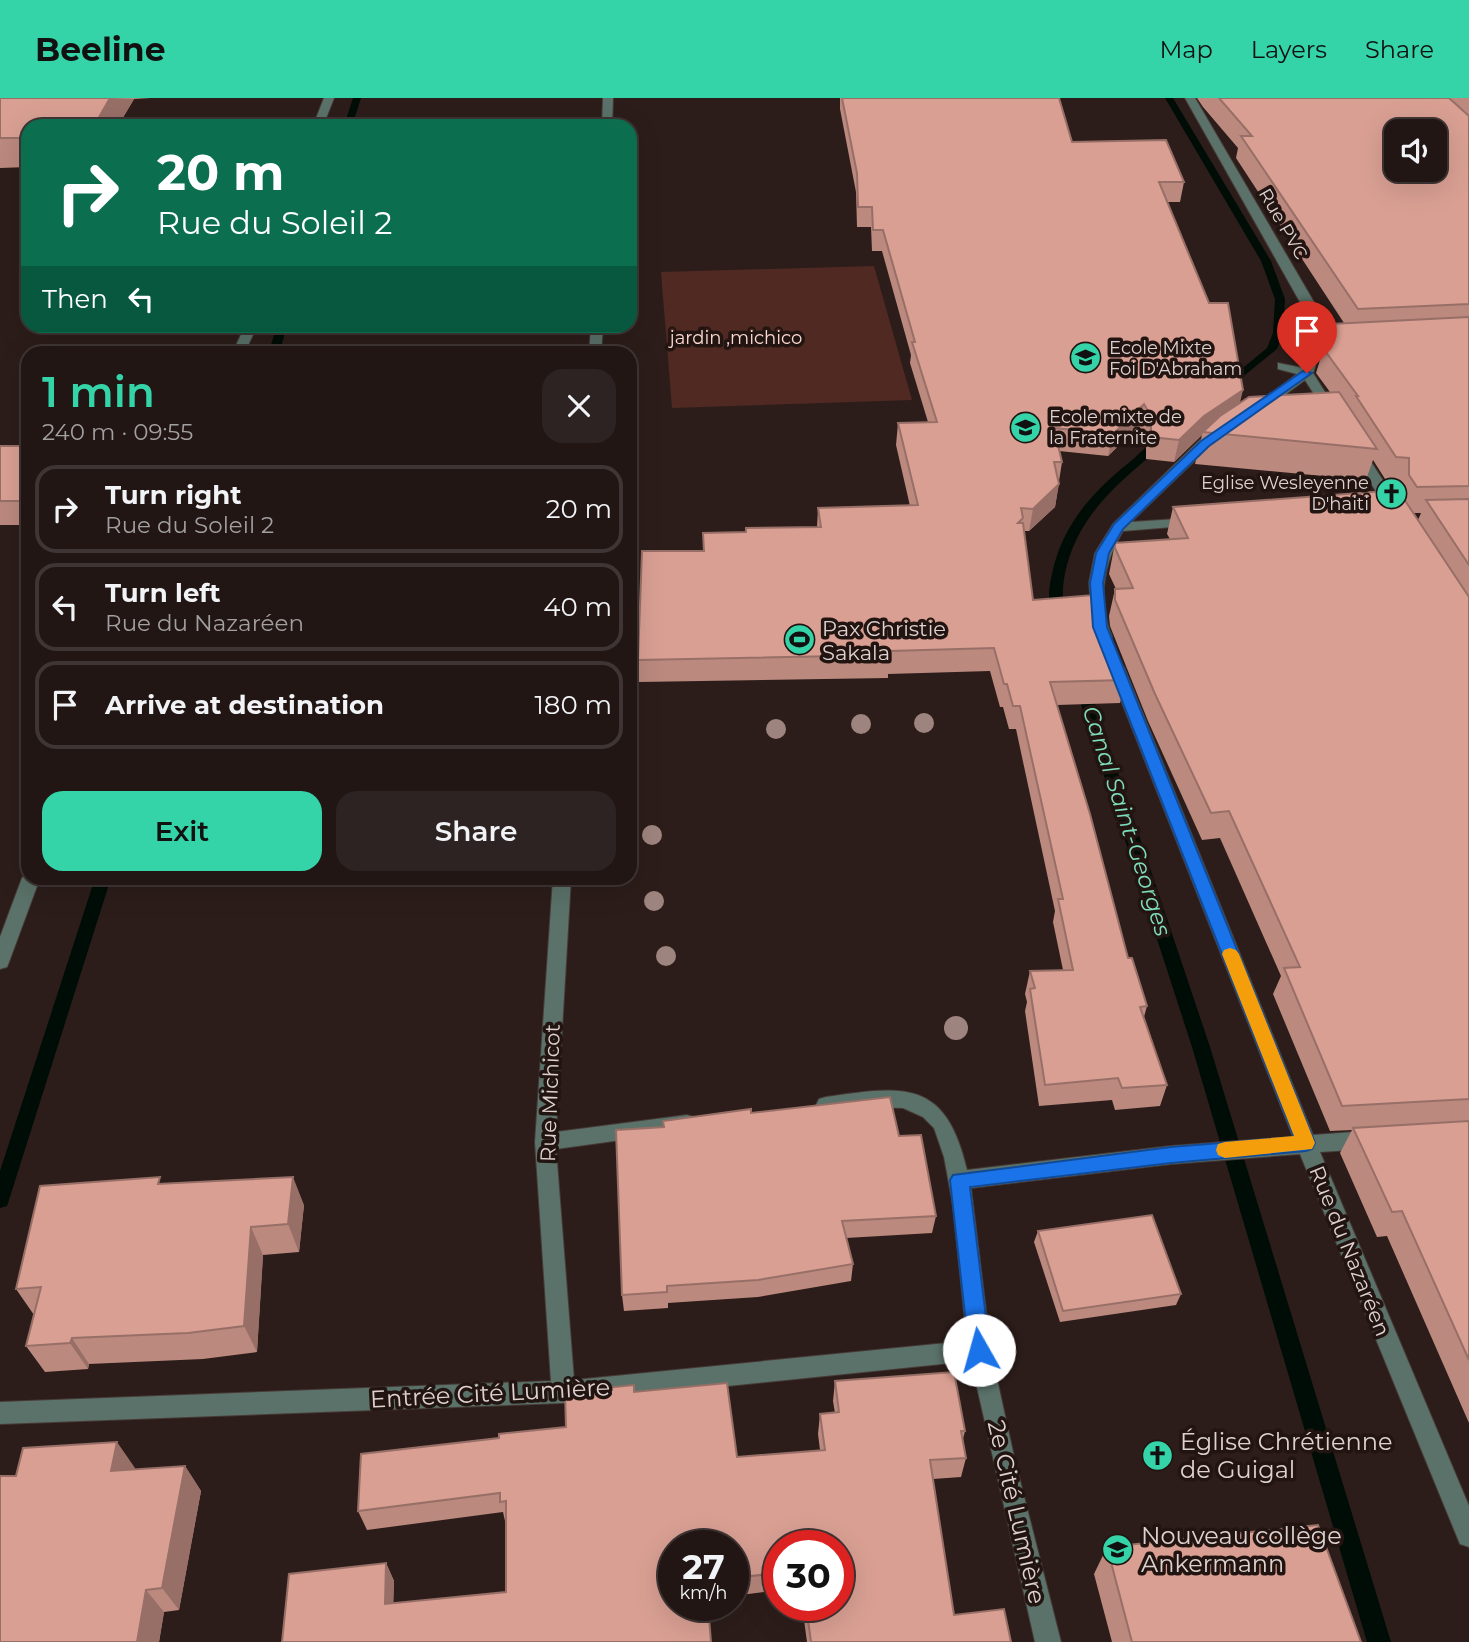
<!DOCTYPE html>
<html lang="en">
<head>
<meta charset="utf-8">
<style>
  :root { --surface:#211614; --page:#2d2322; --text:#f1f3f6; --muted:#a29fa0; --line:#3e3534; --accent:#34d4a8 }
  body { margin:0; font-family:Montserrat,sans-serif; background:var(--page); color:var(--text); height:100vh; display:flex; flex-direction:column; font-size:26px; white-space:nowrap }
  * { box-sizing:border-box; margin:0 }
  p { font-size:23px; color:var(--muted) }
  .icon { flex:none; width:38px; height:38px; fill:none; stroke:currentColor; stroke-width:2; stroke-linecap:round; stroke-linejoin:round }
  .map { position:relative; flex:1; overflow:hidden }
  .drawer { position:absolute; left:21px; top:248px; width:616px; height:539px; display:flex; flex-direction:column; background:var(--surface); border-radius:21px; box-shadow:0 7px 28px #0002,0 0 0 2px var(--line) }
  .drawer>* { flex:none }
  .hud { position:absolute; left:21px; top:21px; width:616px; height:214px; border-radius:21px; box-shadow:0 7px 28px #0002,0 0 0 2px var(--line); background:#0b6e4f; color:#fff; overflow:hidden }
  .tools { position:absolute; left:1384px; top:21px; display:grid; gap:14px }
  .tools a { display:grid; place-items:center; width:63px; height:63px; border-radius:14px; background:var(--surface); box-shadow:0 7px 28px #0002,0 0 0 2px var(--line); font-size:35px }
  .speed { position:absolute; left:658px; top:1432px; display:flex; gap:14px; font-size:35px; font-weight:700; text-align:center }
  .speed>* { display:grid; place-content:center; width:91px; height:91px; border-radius:50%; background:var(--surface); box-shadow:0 7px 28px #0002,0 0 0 2px var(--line); line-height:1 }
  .speed small { font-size:18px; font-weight:400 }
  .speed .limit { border:10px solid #d22; background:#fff; color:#111 }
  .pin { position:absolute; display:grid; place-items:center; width:60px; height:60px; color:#fff; margin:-72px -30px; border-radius:50% 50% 50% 0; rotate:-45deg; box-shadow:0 0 7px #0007 }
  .pin .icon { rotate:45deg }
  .me { position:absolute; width:77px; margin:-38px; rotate:353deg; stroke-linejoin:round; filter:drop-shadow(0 0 5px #0008) }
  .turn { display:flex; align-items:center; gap:24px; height:147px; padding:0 21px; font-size:32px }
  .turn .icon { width:91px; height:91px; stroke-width:2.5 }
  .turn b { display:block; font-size:49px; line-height:60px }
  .then { display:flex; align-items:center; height:66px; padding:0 21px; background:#0003; gap:14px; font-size:26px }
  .round { display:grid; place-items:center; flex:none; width:74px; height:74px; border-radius:21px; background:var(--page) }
  .summary { display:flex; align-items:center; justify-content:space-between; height:119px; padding:0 21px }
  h1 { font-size:42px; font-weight:600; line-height:52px; color:var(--accent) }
  .action { display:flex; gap:14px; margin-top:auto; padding:14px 21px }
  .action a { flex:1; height:80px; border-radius:21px; background:var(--accent); color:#111; font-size:28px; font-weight:600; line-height:80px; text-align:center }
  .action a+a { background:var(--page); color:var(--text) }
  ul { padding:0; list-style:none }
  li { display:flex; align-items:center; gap:21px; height:88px; margin:0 14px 10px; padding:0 7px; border:4px solid var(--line); border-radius:21px }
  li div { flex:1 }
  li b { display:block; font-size:26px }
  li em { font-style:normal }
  header { display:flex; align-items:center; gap:42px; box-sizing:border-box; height:98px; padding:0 35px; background:var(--accent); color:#111 }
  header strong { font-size:33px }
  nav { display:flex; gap:38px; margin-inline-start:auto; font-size:24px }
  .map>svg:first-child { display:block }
  .green { fill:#4f2922 }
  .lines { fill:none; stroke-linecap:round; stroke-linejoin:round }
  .stream { fill:#000d07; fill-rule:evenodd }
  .minor-casing { stroke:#483a37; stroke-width:2 }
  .minor { fill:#5a7269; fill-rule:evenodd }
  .tree { fill:#9e847e }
  .wall { fill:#bb897e; fill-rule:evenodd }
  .shaded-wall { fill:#986f67 }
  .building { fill:#d99f93; stroke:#986f67; stroke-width:2; fill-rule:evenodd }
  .route { fill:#1a73e8; stroke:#114b97; stroke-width:2 }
  .slow { fill:#f59e0b }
  .labels { text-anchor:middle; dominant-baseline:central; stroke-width:7; stroke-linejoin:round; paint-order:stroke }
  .far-street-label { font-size:18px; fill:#ddd2d0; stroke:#221411 }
  .far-park-label { font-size:18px; fill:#fbd8d0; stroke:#221411 }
  .far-poi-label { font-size:18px; fill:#ddd2d0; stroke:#221411; text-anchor:start }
  .poi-label { font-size:21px; fill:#ddd2d0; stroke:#221411; text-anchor:start }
  .street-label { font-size:21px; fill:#ddd2d0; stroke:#221411 }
  .water-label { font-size:23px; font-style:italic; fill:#7fddbc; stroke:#221411 }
  .near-street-label { font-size:24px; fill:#ddd2d0; stroke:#221411 }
  .near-poi-label { font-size:24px; fill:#ddd2d0; stroke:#221411; text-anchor:start }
</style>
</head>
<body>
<header>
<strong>Beeline</strong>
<nav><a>Map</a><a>Layers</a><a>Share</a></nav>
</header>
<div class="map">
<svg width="1469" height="1544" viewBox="0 0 1469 1544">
  <rect width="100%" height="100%" fill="#2c1d1a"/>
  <path class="green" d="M874,168L912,302L672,310L661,174Z"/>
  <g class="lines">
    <path class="stream" d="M353,0H361L352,28H344Z
      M1165,0H1173L1271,163L1285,201L1283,235L1277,251L1224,294L1218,291L1220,289L1267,250L1273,235L1275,201L1261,163Z
      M277,228H287L279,256H268Z
      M1161,340L1165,342V346C1123,381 1082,412 1067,467C1062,486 1061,502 1067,521L1065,524H1055C1047,509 1048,493 1052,476C1062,427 1092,394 1131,363C1140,355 1150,344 1161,340Z
      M1081,580L1088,585L1210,949L1391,1544H1367L1192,949L1074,585Z
      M95,780H111L9,1102L7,1108L0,1110V1073Z"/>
    <defs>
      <path id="minor" d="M324,0H334L323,28H313Z
        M603,0H613L612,28H602Z
        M1185,0H1195L1318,211C1326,234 1321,252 1313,275L1338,315L1336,318H1328L1305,282L1263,313L1259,314L1253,310L1297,276L1278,271V265L1303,270L1311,243L1309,220Z
        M245,228H257L244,256H232Z
        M591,228H603L601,256H589Z
        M1218,333L1224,337L1210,348L1131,424L1192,420L1199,424L1197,427L1123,433C1103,465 1097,503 1112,539L1104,544L1099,542L1093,529L1089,485L1095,455L1113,426L1200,342Z
        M1357,349L1364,353L1402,412L1400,415L1395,416L1388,412L1350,353Z
        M1116,564L1124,569L1313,1037L1367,1033L1374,1036L1377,1042L1374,1048L1367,1051L1320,1054L1469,1408V1449L1460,1446L1300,1056L1171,1066L971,1090L991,1254L1015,1363L1061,1544H1035L971,1263L563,1305L0,1326V1304L551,1283L535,1044L553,780H571L556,1034L687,1017L694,1019L697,1025L694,1031L687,1033L556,1051L574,1282L967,1243L953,1107L944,1059L934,1030L923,1019L903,1010L872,1009L826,1015L819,1013L816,1007L819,1001L826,999C906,987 946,982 967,1072L1171,1048L1293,1039L1108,569Z
        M28,774V780H40L9,864L7,869L0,871V839L22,780Z"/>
    </defs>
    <use href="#minor" class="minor-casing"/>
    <use href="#minor" class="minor"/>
  </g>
  <g class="tree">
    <circle cx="924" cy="625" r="10"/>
    <circle cx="861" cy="626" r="10"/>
    <circle cx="776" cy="631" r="10"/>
    <circle cx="652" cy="737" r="10"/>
    <circle cx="654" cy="803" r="10"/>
    <circle cx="666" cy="858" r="10"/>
    <circle cx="956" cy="930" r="12"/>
  </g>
  <path class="wall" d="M0,0H151L134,1L118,28H28V69L0,70Z
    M840,0H1059L1072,44L1184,84L1180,104H1167L1240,305L1330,294L1316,275L1331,226L1344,225L1236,60L1238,50L1203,9L1197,0H1469V1325L1387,1138L1377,1139L1340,1055L1352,1032L1330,1033L1273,896L1281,878L1220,740L1202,742L1148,623L1110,528L1109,518L1115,491H1116L1109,476L1115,445L1170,441L1167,436L1173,409L1400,394V386L1387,384L1373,362L1366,382L1195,366L1202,337L1174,364L1146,361V340L1139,328L1108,358L1059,353L1062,364L1055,409L1029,433H1024L1033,502L1095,507L1125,582L1120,605L1057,607L1128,860L1147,908L1144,919L1167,987L1160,1008L1115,1012L1112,1002L1039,1008L1025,913L1027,904L1025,896L1030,873L1063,872L1053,824L1055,813L1016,631H1009L1003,609H1000L990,573L888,576V580L639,584L638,562L703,453L746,434L817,429L818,410L910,408L896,347L898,325L928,324L910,265L911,257L882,153H872L871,129H857L856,94L840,11ZM1414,415H1421L1418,422Z
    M0,348H28V427H0Z
    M751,1015L899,1038L936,1118L932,1135L846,1140L853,1166L851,1183L758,1199L668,1205V1210L624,1213L622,1197L663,1029V1023Z
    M163,1086L304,1107L299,1154L263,1157L257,1254L203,1261L89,1266L88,1271L45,1274L26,1248L34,1217L16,1191Z
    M1038,1133L1181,1196L1176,1207L1060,1224L1034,1144Z
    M835,1283L965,1333L963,1341L966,1360L961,1379L933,1381L954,1517L1011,1544H807L802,1507H838L779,1447V1492L733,1498V1447L674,1507L282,1544L386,1465L394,1483L393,1505L506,1494V1423H505L503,1414L367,1432L358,1413L499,1340L566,1329L634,1294L737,1359L820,1352L818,1336L820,1316L835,1315L833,1303Z
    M185,1368L201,1393L179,1512L164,1514L159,1544H0L135,1370L134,1372Z
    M1107,1449L1361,1544H1112L1094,1476Z"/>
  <path class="shaded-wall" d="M110,0L134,1L118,28H94Z
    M1243,292L1238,313L1203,334L1202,337L1174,364L1179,342L1204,318Z
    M1144,306L1139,328L1108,358L1113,336Z
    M1059,386L1055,409L1029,433L1033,411Z
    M293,1079L304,1107L299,1154L288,1126Z
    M251,1129L263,1157L257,1254L244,1228Z
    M72,1240L89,1266L88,1271L70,1245Z
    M117,1344L135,1370L129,1398L111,1373Z
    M185,1368L201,1393L179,1512L162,1490Z
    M386,1465L394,1483L393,1523L385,1506Z
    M146,1492L164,1514L159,1544H137Z"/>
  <path class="building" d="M0,0H110L94,28H28V40H0Z
    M842,0H1059L1072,44L1166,42L1184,84H1159L1209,205H1228L1243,292L1204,318L1179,342L1151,339V318L1144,306L1113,336L1054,330L1062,364H1054L1059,386L1033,411L1021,410L1023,420L1018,425H1023L1033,502L1094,497L1095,507L1125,582L1050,584L1090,716L1128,860H1132L1147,908L1140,909L1167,987L1122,990L1118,980L1045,987L1030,891L1035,890L1030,873L1073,872L1058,801H1063L1020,608H1013L1007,586H1004L994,550L890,553V557L638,562L642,453H704L703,435L746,434V430L821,429L818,410L918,407L898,325L937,324L912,244H915L883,132H873L872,109H858L857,75Z
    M1219,0H1449L1469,18V206L1358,211L1241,38H1252ZM1396,33H1435V72H1396Z
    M1469,219V388L1417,389L1409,377V360L1396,359L1356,298H1358L1323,250L1331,226Z
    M1339,294L1377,351L1203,334L1220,318L1249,299Z
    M0,348H28V403H0Z
    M1398,392L1469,499V1001L1342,1008L1284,870L1300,869L1229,713L1211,715L1155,596L1115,502V491L1133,490L1115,450V445L1188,440L1173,409Z
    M1469,401V467L1426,402Z
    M890,999L899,1038L921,1037L936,1118L842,1123L853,1166L758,1182L667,1188V1194L622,1197L616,1032L664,1029L663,1023L751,1011V1015Z
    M1469,1023V1262L1402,1113L1392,1114L1353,1030Z
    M160,1079L158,1086L293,1079L288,1126L251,1129L244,1228L188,1235L72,1240L70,1245L26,1248L41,1189L16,1191L40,1088Z
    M1152,1117L1181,1196L1063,1213L1038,1133Z
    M954,1274L965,1333H961L966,1360L930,1362L954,1517L1004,1511L1011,1544H811L806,1507H838V1447H779V1475L733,1480V1447H674V1507H708L711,1544H282L289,1476L386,1465L385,1506L506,1494V1403L500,1404V1395L358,1413L361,1356L499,1340V1336L566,1329L565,1294L634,1287V1294L727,1285L737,1359L825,1352L820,1316L839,1314L835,1283Z
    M117,1344L111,1373L185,1368L162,1490L146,1492L137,1544H0V1378H16L23,1350Z
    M1318,1427L1361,1544H1132L1107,1449Z"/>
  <path class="route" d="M1303,273L1312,275L1209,348L1123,431L1109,455L1103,485L1107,529L1315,1045L1312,1051L1306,1053L1171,1065L970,1089L990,1252L987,1259L979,1262L972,1259L969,1252L950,1082L953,1077L1171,1049L1294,1039L1093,529L1090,485L1096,455L1114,426L1201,343Z"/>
  <path class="slow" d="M1230,850L1236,852L1239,856L1315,1045L1312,1051L1225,1060L1218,1057L1216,1052L1218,1046L1225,1044L1294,1038L1222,856L1224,852Z"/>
  <defs>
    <symbol id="school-disc" viewBox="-11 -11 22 22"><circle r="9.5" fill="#34d4a8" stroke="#221411"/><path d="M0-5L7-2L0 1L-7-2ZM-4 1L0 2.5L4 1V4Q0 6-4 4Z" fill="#111"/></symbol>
    <symbol id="church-disc" viewBox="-11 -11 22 22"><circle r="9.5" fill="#34d4a8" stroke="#221411"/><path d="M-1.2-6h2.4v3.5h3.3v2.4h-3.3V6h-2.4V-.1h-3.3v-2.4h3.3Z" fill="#111"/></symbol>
    <symbol id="stadium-disc" viewBox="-11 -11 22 22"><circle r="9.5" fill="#34d4a8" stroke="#221411"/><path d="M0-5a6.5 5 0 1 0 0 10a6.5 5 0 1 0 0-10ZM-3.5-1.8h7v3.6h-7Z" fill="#111"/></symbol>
  </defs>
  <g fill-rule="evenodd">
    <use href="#school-disc" x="1068" y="242" width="35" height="35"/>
    <use href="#school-disc" x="1008" y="312" width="35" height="35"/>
    <use href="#church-disc" x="1374" y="378" width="35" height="35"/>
    <use href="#stadium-disc" x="782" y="524" width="35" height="35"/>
    <use href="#church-disc" x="1140" y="1340" width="35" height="35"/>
    <use href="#school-disc" x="1100" y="1434" width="35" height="35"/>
  </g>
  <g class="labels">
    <g class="far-street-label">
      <text transform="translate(1283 126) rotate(60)">Rue PVC</text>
    </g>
    <g class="far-park-label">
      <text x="736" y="240">jardin ,michico</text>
    </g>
    <g class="far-poi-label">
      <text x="1109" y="250">Ecole Mixte<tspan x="1109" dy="21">Foi D'Abraham</tspan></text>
      <text x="1049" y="319">Ecole mixte de<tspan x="1049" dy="21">la Fraternite</tspan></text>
      <text x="1369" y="385" text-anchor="end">Eglise Wesleyenne<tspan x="1369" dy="21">D'haiti</tspan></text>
    </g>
    <g class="poi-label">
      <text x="822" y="530">Pax Christie<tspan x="822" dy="24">Sakala</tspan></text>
    </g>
    <g class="street-label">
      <text transform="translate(550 995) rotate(-88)">Rue Michicot</text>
      <text transform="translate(1350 1153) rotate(68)">Rue du Nazaréen</text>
    </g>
    <g class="water-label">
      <text transform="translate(1127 723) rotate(72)">Canal Saint-Georges</text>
    </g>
    <g class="near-street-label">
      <text transform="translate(490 1295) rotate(-3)">Entrée Cité Lumière</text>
      <text transform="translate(1017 1414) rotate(77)">2e Cité Lumière</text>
    </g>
    <g class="near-poi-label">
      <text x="1180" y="1343">Église Chrétienne<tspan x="1180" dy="28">de Guigal</tspan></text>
      <text x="1141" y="1437">Nouveau collège<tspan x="1141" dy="28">Ankermann</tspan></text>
    </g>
  </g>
</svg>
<div class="tools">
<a><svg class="icon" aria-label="sound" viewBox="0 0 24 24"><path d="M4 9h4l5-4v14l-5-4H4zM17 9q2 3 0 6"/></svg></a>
</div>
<div class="speed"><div>27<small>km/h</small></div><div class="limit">30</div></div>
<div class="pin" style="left:1307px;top:275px;background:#d93025"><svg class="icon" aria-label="arrive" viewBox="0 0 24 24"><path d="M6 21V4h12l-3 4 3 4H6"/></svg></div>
<svg class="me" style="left:979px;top:1252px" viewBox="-20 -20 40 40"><circle r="19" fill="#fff"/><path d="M0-13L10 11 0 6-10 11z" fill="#1a73e8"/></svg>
<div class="hud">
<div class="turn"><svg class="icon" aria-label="right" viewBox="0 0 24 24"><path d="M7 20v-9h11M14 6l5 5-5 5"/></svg><div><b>20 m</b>Rue du Soleil 2</div></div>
<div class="then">Then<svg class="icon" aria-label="left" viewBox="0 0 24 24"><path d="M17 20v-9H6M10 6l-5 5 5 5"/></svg></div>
</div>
<section class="drawer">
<div class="summary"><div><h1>1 min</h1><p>240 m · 09:55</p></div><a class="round"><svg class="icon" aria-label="close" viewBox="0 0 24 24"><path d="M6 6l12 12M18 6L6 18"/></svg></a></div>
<ul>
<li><svg class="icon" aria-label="right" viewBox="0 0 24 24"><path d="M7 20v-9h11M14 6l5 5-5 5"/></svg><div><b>Turn right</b><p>Rue du Soleil 2</p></div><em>20 m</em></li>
<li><svg class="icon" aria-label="left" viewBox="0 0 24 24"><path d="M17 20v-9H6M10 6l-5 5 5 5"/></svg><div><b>Turn left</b><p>Rue du Nazaréen</p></div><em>40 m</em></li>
<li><svg class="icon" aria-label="arrive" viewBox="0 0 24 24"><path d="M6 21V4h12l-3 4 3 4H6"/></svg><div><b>Arrive at destination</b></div><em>180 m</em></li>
</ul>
<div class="action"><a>Exit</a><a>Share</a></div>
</section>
</div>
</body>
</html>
